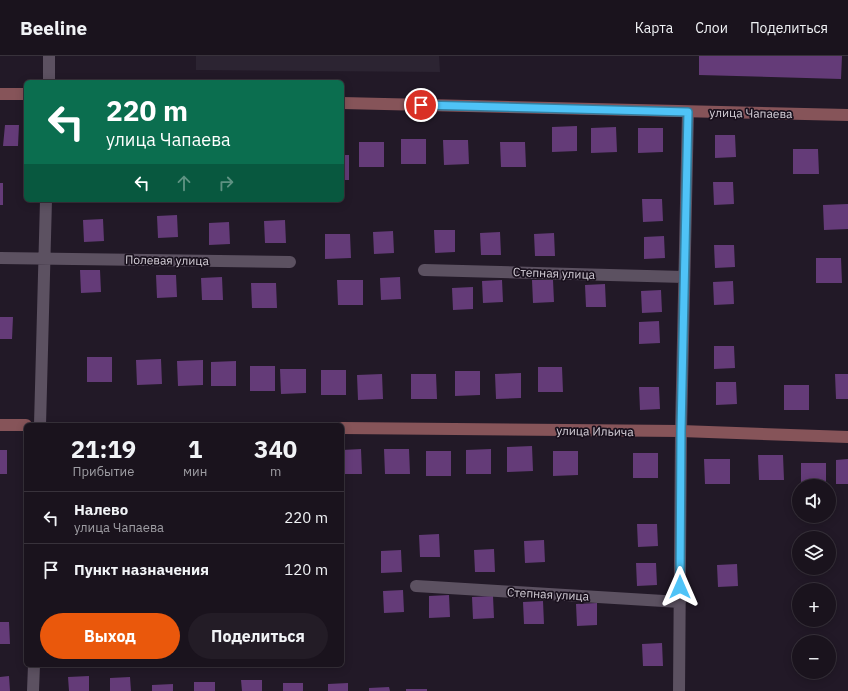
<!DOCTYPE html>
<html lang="ru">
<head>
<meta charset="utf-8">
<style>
  :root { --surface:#1a131d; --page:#231c26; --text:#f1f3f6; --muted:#9f9ea4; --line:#38323b; --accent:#ea580c }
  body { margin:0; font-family:"IBM Plex Sans",sans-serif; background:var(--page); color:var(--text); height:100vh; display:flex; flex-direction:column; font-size:15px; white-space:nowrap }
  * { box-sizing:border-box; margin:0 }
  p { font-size:13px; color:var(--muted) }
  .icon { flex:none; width:22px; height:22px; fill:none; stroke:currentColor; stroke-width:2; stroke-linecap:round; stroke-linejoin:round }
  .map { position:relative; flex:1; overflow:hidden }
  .drawer { position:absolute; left:24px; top:367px; width:320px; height:244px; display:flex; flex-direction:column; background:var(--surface); border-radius:6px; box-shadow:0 2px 10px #0003,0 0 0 1px var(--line) }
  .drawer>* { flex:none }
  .top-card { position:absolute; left:24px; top:24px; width:320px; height:122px; border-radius:6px; box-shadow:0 2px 10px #0003,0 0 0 1px var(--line); background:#0b6e4f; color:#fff; overflow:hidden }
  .fabs { position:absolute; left:792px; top:423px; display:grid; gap:8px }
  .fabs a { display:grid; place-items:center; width:44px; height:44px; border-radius:50%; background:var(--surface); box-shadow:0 2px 10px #0003,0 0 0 1px var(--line); font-size:20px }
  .pin { position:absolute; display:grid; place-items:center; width:34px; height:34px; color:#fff; margin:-17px; border:2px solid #fff; border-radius:50%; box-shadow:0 1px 4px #0007 }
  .me { position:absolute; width:44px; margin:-22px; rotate:0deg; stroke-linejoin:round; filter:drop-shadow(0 0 3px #0008) }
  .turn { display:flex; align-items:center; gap:14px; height:84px; padding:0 16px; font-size:18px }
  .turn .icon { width:52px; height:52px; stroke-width:2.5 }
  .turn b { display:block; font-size:28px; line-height:34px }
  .lanes { display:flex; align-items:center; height:38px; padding:0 16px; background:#0003; justify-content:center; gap:20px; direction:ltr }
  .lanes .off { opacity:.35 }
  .eta { display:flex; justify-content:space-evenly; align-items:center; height:68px; text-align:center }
  .eta b { font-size:24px; font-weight:700; line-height:28px }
  .button { display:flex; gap:8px; margin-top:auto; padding:8px 16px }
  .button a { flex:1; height:46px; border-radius:24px; background:var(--accent); color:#fff; font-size:16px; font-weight:700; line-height:46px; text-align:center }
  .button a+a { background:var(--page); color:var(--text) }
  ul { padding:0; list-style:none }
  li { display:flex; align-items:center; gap:12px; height:52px; padding:0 16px; border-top:1px solid var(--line) }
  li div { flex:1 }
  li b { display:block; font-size:15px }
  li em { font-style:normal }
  header { display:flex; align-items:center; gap:24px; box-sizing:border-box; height:56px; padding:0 20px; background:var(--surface); border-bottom:1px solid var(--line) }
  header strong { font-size:19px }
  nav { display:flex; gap:22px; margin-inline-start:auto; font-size:14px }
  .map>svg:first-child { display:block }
  .education { fill:#2c2432 }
  .building { fill:#643b78 }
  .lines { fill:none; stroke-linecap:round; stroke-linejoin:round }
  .street { stroke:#5c5161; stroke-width:12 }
  .secondary { stroke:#865459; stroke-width:12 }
  .route-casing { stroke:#337fa1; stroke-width:10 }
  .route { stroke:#4fc3f7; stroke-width:7 }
  .labels { text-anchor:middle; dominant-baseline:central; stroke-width:3.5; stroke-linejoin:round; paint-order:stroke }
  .street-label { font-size:12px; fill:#d6d0d9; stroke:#19101d }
</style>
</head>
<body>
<header>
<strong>Beeline</strong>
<nav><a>Карта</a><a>Слои</a><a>Поделиться</a></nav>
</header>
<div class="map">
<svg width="848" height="635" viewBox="0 0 848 635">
  <rect width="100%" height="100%" fill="#221927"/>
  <path class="education" d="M196,0H439L440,16L196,14Z"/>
  <path class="building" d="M699,0H842L841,23L699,19Z
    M5,69H19L18,90H3Z
    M577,70V95L552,96V71Z
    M616,71L617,96L591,97V72Z
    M638,72H663V96L638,97Z
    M715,79H735L736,101L715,102Z
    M401,83H426V108H401Z
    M443,84H468L469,108L444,109Z
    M359,86H384V111H359Z
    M500,86H525L526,111H501Z
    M793,93H818L819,118H793Z
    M342,99H349V124H342Z
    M713,126H733L734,148L714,149Z
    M0,127H3V149H0Z
    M642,143H662L663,165L643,166Z
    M848,148V173L824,174L823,149Z
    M177,159L178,181L158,182L157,160Z
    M103,163L104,185L84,186L83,164Z
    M285,164L286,187H265L264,165Z
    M229,166L230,188L209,189V167Z
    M434,174H455V196L435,197Z
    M393,175L394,197L374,198L373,176Z
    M500,176L501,199H481L480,177Z
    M554,177L555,200H535L534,178Z
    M325,178H350L351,202L325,203Z
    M664,180L665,202L644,203V181Z
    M714,189H734L735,211L715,212Z
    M816,202H841L842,227H816Z
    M80,214H100L101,236L81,237Z
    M156,219H176L177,241L157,242Z
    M222,221L223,244H202L201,222Z
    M400,221L401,243L381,244L380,222Z
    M337,224H363V249H338Z
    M502,224L503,246L483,247L482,225Z
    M532,224H553L554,246L533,247Z
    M733,225L734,248L714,249L713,226Z
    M251,227H276L277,252H252Z
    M605,228L606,251H586L585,229Z
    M473,231V253L453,254L452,232Z
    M661,234L662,256L642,257L641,235Z
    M0,261H13L12,283H0Z
    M659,265L660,287L639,288V266Z
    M714,290H734L735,312L714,313Z
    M87,301H112V326H87Z
    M161,303L162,328L137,329L136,304Z
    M203,304V329L178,330L177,305Z
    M236,305V330H211V306Z
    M250,310H275V335H250Z
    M538,311H562L563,336H538Z
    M280,313H306V337L281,338Z
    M321,314H346V339H321Z
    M455,315H480V339L455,340Z
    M521,317V342L496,343L495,318Z
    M382,318L383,343L358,344L357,319Z
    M411,318H436L437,343H411Z
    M835,318H848V343H836Z
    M716,326H736L737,348L716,349Z
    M784,329H809V354H784Z
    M639,331H659L660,353L640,354Z
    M532,390L533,415L507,416V391Z
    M361,393L362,418H342V394Z
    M384,393H409L410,418H385Z
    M491,393V418H466V394Z
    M0,394H7V418H0Z
    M426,395H451V420H426Z
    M553,395H578V419L553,420Z
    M633,397H658V422H633Z
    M758,399H783L784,424H759Z
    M704,403H730V428H705Z
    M848,403V428H836V404Z
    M801,407H826V430H801Z
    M637,468H657L658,490L638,491Z
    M439,478L440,501H420L419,479Z
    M544,484L545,506L525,507L524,485Z
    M494,493L495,516H475L474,494Z
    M401,494L402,516L381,517V495Z
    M636,507H656L657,529L637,530Z
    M737,508L738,530L718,531L717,509Z
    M403,534L404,556L384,557L383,535Z
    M449,539L450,561L429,562V540Z
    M493,540L494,562L473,563L472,541Z
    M543,545L544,568H524L523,546Z
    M597,547V569L577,570L576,548Z
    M0,566H9L10,588H0Z
    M662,587L663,610H643L642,588Z
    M9,620L10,635H0V621Z
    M89,620V635H69L68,621Z
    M130,621L131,635H110V622Z
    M241,624H262V635H242Z
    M194,626H215V635H194Z
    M283,627H303V635H283Z
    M348,627V635H328V628Z
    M173,628V635H152V629Z
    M389,631L390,635H369V632Z
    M406,633H427V635H406Z"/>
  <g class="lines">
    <path class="street" d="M49,0V26
      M0,202L290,206
      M424,214L684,221
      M40,369L46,144
      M416,530L680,546
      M33,635L34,609
      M679,635L681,375L688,56"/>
    <path class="secondary" d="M0,38H26
      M342,47L848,59
      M0,369H26
      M342,372L681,375L848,381"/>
  </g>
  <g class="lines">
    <defs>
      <path id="route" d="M421,49L688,56L681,375L680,531"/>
    </defs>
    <use href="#route" class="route-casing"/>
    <use href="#route" class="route"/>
  </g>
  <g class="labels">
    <g class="street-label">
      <text transform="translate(751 57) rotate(1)">улица Чапаева</text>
      <text transform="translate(167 204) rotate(1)">Полевая улица</text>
      <text transform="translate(554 217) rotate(2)">Степная улица</text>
      <text transform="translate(595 375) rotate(1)">улица Ильича</text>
      <text transform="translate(548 538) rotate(3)">Степная улица</text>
    </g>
  </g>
</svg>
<div class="fabs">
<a><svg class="icon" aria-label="sound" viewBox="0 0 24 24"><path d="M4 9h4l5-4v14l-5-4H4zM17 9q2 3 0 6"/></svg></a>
<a><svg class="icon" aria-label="layers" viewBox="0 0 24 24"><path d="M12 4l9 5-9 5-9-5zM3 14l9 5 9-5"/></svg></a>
<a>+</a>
<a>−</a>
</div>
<div class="pin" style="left:421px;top:49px;background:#d93025"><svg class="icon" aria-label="arrive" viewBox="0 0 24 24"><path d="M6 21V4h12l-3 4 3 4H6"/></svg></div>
<svg class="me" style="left:680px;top:531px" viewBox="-20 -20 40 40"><path d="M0-17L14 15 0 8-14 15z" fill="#4fc3f7" stroke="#fff" stroke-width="4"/></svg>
<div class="top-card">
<div class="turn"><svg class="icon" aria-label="left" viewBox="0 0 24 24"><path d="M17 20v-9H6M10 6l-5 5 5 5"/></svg><div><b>220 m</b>улица Чапаева</div></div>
<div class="lanes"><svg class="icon" aria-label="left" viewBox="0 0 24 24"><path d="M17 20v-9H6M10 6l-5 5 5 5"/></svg><svg class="icon off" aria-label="ahead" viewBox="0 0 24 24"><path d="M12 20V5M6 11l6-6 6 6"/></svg><svg class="icon off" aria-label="right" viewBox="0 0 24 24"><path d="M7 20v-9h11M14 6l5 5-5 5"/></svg></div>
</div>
<section class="drawer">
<div class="eta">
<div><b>21:19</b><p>Прибытие</p></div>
<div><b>1</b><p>мин</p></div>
<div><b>340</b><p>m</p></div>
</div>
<ul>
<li><svg class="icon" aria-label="left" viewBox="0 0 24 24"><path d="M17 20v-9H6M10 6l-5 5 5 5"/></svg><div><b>Налево</b><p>улица Чапаева</p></div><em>220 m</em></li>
<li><svg class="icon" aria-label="arrive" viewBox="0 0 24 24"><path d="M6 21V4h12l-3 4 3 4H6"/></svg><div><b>Пункт назначения</b></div><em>120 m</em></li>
</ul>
<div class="button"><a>Выход</a><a>Поделиться</a></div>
</section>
</div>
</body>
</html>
